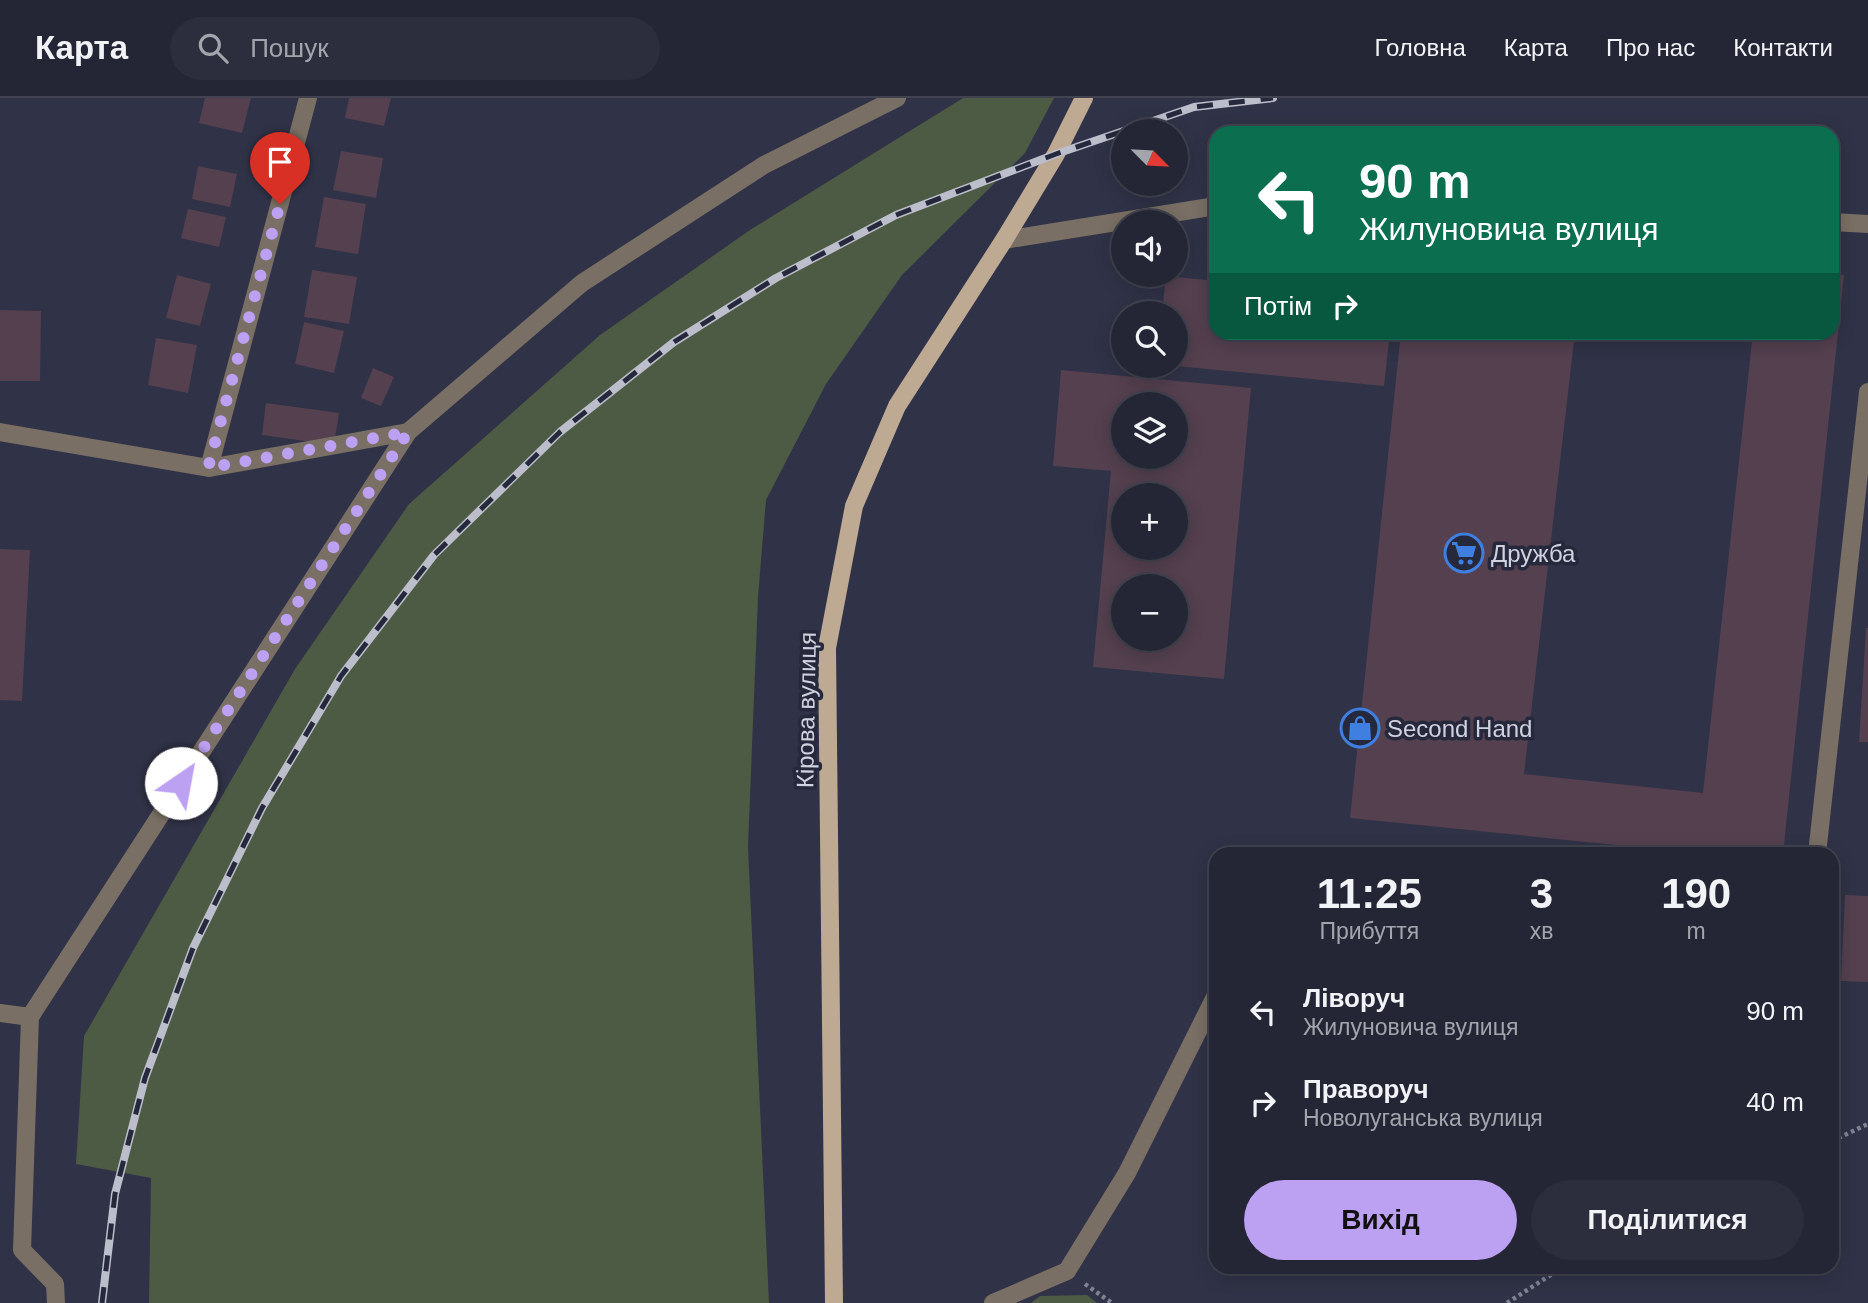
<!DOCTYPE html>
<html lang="uk">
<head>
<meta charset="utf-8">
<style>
  :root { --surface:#242635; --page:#2c2e3d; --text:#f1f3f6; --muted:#a3a5ad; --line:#414350; --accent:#bca0f2 }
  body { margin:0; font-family:Arial,sans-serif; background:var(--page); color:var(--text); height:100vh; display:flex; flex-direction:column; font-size:26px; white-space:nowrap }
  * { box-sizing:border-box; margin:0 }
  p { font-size:23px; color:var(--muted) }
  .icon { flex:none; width:38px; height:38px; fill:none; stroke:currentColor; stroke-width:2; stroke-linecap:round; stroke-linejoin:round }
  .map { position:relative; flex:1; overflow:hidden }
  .details { position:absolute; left:1209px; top:749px; width:630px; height:427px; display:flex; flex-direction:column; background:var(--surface); border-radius:21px; box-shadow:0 4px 18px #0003,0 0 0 2px var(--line) }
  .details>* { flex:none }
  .guide { position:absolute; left:1209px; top:28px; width:630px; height:214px; border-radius:21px; box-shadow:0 4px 18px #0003,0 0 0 2px var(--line); background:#0b6e4f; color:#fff; overflow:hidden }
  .needle { width:46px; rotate:114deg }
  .controls { position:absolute; left:1111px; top:21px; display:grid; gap:14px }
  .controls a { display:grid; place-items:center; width:77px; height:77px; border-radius:50%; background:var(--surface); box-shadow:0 4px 18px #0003,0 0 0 2px var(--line); font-size:35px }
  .pin { position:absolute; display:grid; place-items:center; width:60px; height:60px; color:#fff; margin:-72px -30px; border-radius:50% 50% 50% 0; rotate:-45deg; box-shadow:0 0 7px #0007 }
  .pin .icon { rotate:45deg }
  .me { position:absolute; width:77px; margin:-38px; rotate:33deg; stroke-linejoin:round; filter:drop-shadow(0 0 5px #0008) }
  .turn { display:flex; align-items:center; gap:24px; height:147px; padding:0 35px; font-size:32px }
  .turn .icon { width:91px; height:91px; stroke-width:2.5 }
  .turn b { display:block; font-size:49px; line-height:60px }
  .then { display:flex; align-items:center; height:66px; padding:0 35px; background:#0003; gap:14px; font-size:26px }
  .eta { display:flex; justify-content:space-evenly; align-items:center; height:119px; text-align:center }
  .eta b { font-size:42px; font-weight:700; line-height:49px }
  .action { display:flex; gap:14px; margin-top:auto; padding:14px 35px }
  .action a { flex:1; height:80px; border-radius:42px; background:var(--accent); color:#111; font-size:28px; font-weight:700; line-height:80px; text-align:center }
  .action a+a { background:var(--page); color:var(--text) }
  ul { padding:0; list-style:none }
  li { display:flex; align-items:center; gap:21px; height:91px; padding:0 35px }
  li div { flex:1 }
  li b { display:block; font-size:26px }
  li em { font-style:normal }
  header { display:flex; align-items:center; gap:42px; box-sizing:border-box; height:98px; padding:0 35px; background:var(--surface); border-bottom:2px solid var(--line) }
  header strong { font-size:33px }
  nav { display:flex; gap:38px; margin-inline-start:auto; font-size:24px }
  .search { width:490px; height:63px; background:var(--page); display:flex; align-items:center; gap:18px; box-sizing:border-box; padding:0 24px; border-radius:38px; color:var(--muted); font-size:26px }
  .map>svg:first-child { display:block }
  .green { fill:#4d5a44 }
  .building { fill:#54404f; fill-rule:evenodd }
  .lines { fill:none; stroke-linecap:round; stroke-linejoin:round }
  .path { stroke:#808294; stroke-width:4.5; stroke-dasharray:3.5 3.5; stroke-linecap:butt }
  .minor { stroke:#796f64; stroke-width:18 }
  .major { stroke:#bea993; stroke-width:18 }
  .rail-casing { stroke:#bcbecc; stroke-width:8 }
  .rail { stroke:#26283c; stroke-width:5; stroke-dasharray:16; stroke-linecap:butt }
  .route { stroke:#bca0f2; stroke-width:12; stroke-dasharray:0 21.6 }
  .labels { text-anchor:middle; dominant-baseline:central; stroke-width:7; stroke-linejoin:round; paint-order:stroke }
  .poi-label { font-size:24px; fill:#d0d2e0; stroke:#26283c; text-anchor:start }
  .street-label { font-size:24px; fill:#d0d2e0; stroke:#26283c }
</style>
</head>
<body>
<header>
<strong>Карта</strong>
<div class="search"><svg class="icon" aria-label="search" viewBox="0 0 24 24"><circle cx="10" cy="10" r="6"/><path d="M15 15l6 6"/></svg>Пошук</div>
<nav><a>Головна</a><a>Карта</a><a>Про нас</a><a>Контакти</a></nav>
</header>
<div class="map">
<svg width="1868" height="1205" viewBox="0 0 1868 1205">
  <rect width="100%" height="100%" fill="#303247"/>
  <path class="green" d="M963,0H1054L1025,55L902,177L826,286L766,402L758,499L748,749L769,1205H149L151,1080L76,1066L84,938L295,571L409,406L600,237L750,132Z
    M1087,1197L1097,1205H1031L1040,1198Z"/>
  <path class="building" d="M205,0H251L242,35L199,25Z
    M349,0H391L384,28L345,20Z
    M341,53L383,60L376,100L333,92Z
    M198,68L237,76L230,109L192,101Z
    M324,99L366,106L358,156L315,149Z
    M188,111L226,119L219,149L181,140Z
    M312,172L357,179L349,226L304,219Z
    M1832,176L1844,177L1783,756H1705L1350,720L1401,234H1575L1524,676L1703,695L1753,234H1832Z
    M177,177L211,186L200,228L166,220Z
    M1166,178L1216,183V234H1390L1384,288L1176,268V215H1162Z
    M0,212L41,213L40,283H0Z
    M304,224L344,233L334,275L295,266Z
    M156,240L197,247L188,295L148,287Z
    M373,270L394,279L381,308L361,300Z
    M1061,272L1251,290L1224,581L1093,569L1111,373L1053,368ZM1124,306H1176V359H1124ZM1124,397H1176V450H1124ZM1124,488H1176V541H1124Z
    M266,305L339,315L334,347L262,337Z
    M0,451L30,452L22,603L0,602Z
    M1866,530H1868V644H1859Z
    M1845,797L1868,798V884L1841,883Z"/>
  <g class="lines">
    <path class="path" d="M1832,1043L1868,1026
      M1085,1186L1112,1205
      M1507,1205L1563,1169"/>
    <path class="minor" d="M1832,124L1868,126
      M1004,142L1216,108
      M0,334L209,370L408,334
      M209,370L308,0
      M1817,756L1868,294
      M0,915L30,919
      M56,1205L55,1186L22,1152L30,919L408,334L582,185L764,67L897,0
      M993,1205L1067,1173L1127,1075L1216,897"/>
    <path class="major" d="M834,1205L827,550L854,408L897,308L1004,142L1056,56L1084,0"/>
    <defs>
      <path id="rail" d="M102,1205L115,1096L145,980L193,850L262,710L341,578L434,457L560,334L674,244L776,180L896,117L1056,56L1194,9L1273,0"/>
    </defs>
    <use href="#rail" class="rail-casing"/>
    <use href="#rail" class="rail"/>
  </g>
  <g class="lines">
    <path class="route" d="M181,685L408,334L208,370L280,106"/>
  </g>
  <defs>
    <symbol id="supermarket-ring" viewBox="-11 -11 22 22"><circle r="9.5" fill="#26283c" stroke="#3f7fe0" stroke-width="1.5"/><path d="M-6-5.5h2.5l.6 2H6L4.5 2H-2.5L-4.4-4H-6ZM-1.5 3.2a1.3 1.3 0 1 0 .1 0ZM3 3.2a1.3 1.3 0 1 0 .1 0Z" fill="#3f7fe0"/></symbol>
    <symbol id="shop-ring" viewBox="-11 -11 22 22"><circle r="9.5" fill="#26283c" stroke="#3f7fe0" stroke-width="1.5"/><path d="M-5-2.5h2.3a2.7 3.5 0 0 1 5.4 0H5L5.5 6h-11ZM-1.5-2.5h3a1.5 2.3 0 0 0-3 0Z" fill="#3f7fe0"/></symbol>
  </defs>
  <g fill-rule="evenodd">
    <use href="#supermarket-ring" x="1442" y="433" width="44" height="44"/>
    <use href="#shop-ring" x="1338" y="608" width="44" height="44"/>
  </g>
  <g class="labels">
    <g class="poi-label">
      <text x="1491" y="455">Дружба</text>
      <text x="1387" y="630">Second Hand</text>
    </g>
    <g class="street-label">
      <text transform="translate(806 612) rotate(-89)">Кірова вулиця</text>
    </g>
  </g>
</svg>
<div class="controls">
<a><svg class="needle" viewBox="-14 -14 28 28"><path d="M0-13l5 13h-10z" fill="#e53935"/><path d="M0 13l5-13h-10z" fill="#a3a5ad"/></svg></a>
<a><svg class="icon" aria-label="sound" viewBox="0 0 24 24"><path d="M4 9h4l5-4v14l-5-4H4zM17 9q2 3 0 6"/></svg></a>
<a><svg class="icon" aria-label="search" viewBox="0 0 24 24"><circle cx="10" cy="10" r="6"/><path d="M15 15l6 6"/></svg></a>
<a><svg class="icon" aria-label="layers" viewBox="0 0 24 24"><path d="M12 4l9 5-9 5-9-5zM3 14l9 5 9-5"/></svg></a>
<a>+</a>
<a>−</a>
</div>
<div class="pin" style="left:280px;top:106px;background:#d93025"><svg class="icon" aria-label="arrive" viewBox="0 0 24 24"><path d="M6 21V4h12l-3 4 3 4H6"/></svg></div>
<svg class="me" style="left:181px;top:685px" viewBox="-20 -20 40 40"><circle r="19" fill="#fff"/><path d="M0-13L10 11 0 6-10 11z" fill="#bca0f2"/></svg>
<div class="guide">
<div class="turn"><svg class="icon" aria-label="left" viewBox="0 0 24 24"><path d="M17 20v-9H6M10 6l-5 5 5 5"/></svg><div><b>90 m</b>Жилуновича вулиця</div></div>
<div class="then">Потім<svg class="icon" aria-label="right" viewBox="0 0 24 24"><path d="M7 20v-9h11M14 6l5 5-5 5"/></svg></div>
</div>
<section class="details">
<div class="eta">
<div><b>11:25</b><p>Прибуття</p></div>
<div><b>3</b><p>хв</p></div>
<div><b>190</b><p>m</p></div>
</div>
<ul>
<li><svg class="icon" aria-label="left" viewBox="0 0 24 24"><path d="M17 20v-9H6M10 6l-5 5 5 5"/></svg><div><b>Ліворуч</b><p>Жилуновича вулиця</p></div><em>90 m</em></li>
<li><svg class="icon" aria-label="right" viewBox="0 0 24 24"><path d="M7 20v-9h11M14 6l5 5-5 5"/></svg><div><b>Праворуч</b><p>Новолуганська вулиця</p></div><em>40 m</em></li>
</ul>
<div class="action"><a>Вихід</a><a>Поділитися</a></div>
</section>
</div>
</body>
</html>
